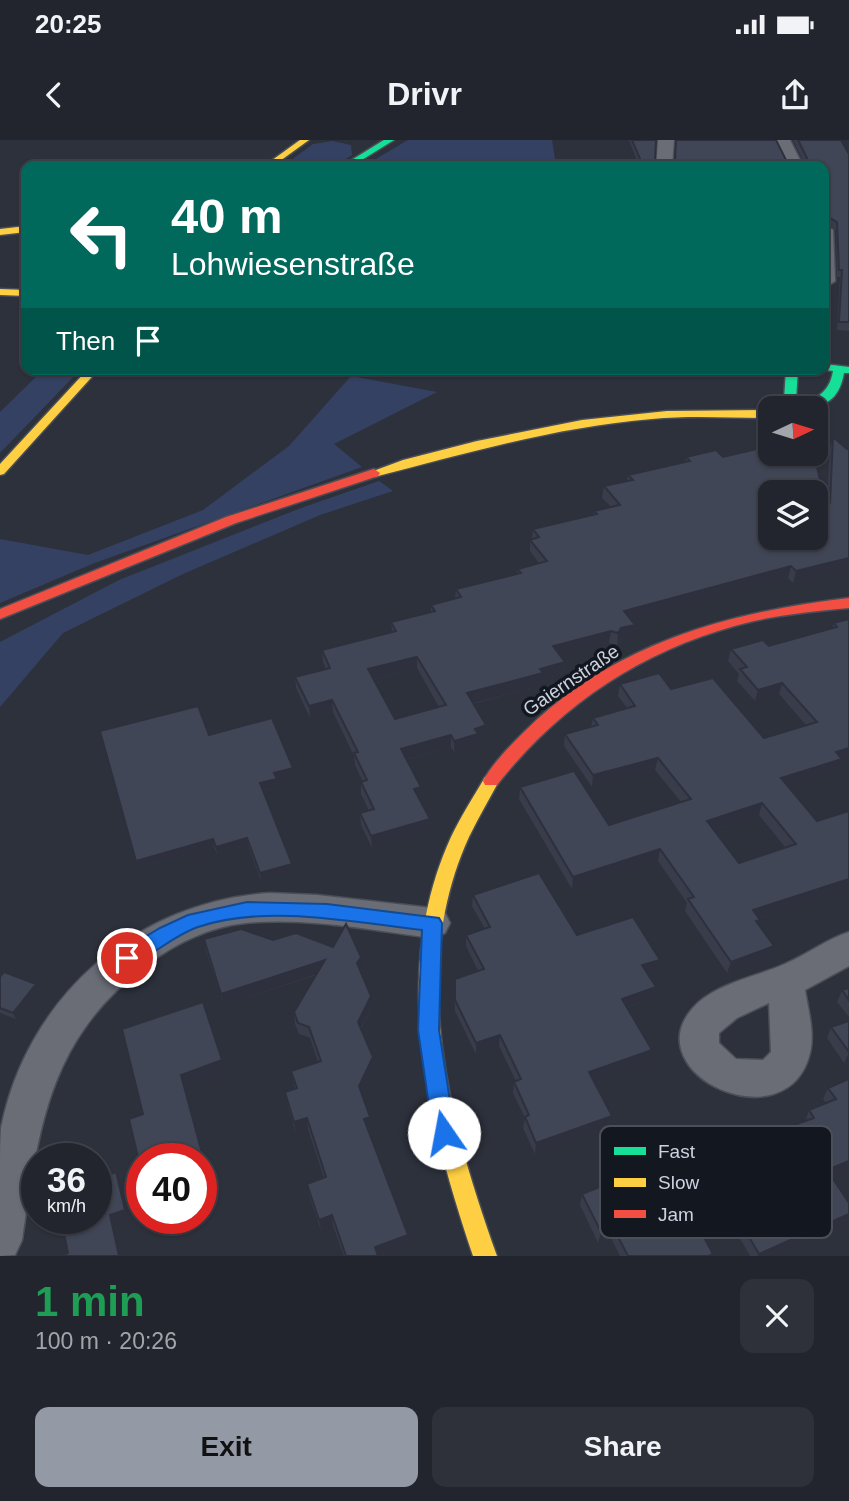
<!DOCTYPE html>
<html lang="en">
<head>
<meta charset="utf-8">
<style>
  :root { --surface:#22252d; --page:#2e3139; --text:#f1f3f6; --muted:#a2a5aa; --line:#3f4249; --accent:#949aa5 }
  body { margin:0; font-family:Arial,sans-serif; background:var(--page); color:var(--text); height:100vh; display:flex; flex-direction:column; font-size:26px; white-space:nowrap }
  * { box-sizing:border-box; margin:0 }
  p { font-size:23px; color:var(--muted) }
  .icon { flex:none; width:38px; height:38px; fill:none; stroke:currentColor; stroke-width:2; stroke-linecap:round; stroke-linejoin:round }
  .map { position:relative; height:1116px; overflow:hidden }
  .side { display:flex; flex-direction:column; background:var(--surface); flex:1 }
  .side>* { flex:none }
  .banner { position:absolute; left:21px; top:21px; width:808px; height:214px; border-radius:14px; box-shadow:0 2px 5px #0004,0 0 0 2px var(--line); background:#00695c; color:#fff; overflow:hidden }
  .needle { width:46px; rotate:86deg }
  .fabs { position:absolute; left:758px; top:256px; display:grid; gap:14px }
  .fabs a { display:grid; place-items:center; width:70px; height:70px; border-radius:14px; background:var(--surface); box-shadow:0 2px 5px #0004,0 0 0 2px var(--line); font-size:35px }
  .speed { position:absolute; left:21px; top:1003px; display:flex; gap:14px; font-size:35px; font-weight:700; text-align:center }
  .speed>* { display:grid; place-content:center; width:91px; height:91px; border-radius:50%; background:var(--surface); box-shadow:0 2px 5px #0004,0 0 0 2px var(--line); line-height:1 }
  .speed small { font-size:18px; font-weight:400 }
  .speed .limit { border:10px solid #d22; background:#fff; color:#111 }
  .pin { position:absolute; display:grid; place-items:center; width:60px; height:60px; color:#fff; margin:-30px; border:4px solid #fff; border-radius:50%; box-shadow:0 2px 7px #0007 }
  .me { position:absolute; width:77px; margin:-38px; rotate:348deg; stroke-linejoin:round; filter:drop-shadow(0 0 5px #0008) }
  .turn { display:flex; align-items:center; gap:24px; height:147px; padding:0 35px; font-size:32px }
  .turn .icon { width:91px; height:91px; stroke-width:2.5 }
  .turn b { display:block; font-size:49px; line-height:60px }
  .then { display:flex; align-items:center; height:66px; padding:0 35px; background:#0003; gap:14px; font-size:26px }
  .round { display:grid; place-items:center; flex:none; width:74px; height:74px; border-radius:14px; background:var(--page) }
  .head { display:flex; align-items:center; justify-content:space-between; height:119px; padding:0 35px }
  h1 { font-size:42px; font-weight:700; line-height:52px; color:#1e9e55 }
  .button { display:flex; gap:14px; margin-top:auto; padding:14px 35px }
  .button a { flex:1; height:80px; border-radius:14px; background:var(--accent); color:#111; font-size:28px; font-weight:700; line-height:80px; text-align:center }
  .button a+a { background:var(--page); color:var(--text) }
  .status { display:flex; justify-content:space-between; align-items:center; height:49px; padding:0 35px; background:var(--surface); direction:ltr }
  .status svg { height:19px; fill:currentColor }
  header { display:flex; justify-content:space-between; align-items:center; height:91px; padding:0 35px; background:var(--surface); font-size:32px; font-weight:700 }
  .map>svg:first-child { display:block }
  .green { fill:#354162 }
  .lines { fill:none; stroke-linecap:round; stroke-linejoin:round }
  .street-casing { stroke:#4a4e57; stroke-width:3 }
  .fast-casing { stroke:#4a4e57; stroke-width:3 }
  .slow-casing { stroke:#4a4e57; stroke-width:3 }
  .jam-casing { stroke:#4a4e57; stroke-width:3 }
  .street { fill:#6a6d76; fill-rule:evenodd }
  .fast { fill:#16e098; fill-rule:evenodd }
  .slow { fill:#ffcf43; fill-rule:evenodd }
  .jam { fill:#f24e42; fill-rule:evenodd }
  .wall { fill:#383c4b; fill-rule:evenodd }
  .shaded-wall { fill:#2e313d }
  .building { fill:#414657; stroke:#2e313d; stroke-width:2; fill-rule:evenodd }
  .route { fill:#1a73e8; stroke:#114b97; stroke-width:2 }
  .labels { text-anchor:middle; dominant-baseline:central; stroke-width:7; stroke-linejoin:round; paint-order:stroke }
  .street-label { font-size:19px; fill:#ccd2de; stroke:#13171f }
  .key { fill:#13171f; stroke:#4a4f58; stroke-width:2 }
  .key-label { font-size:19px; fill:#ccd2de }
</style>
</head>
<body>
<div class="status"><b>20:25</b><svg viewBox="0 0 49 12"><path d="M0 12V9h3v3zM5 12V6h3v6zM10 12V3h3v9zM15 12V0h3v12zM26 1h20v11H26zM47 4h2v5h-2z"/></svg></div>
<header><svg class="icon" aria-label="back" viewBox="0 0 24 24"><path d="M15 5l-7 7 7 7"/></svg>Drivr<svg class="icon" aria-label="share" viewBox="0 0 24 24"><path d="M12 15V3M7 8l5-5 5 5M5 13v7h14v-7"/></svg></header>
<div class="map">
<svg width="849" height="1116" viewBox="0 0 849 1116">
  <rect width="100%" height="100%" fill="#2d313c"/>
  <path class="green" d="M408,0H552L556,26H364Z
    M333,1L351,5L352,15L335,26H283L313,4Z
    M44,229H81L0,313V272Z
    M351,236L437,252L334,304L362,327L92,424L0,463V399L88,415L203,370L289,306Z
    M379,341L393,351L320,375L183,434L63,493L0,567V502L119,440L301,368Z"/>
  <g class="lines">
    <defs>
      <path id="street" d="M658,0H674L672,26H656Z
        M774,0H790L803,26H787Z
        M824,85L833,90L835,141L826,147Z
        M270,753L317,755L432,768L445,773L450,783L445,793L432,798C371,790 308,777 246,783C208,787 174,804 144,827C48,901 39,987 22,1100L15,1115L0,1116C0,1087 0,1059 0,1030C0,1017 0,1001 1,988C27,857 137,761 270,753Z
        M849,792V826L805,850C808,869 815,893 810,913C788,1004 636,935 692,869C714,843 757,837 787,823C808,814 827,799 849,792ZM769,863L771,912L763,920L736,919L719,903V893L737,878Z"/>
      <path id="fast" d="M384,0H394L352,26H342Z
        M824,224L849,227V233H844C839,261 824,268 798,268C815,257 829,255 833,231L820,229H824Z
        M786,229H798L796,260L792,268H780L784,260Z"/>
      <path id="slow" d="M300,0H309L273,26H264Z
        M26,86V92L0,95V89Z
        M0,149L26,150V156L0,155Z
        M88,229H99L4,334L0,335V324Z
        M770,270V278C731,278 691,275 652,279C557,287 466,313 374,337L368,333L403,320L477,301L582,280L667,271Z
        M491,635L497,637L499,641C489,660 478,678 469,697C407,832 450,984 497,1116H473C428,982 389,832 451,697C461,676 474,656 485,637Z"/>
      <path id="jam" d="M374,329L380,333L378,336L236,383L0,479V469L226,377Z
        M849,458V468C817,471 785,474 754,481C649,506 563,561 497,645H485L483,641C493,623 509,607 524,592C612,504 728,472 849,458Z"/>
    </defs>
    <use href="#street" class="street-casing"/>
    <use href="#fast" class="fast-casing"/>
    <use href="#slow" class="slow-casing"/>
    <use href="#jam" class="jam-casing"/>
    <use href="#street" class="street"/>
    <use href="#fast" class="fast"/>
    <use href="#slow" class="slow"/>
    <use href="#jam" class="jam"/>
  </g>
  <path class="wall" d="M629,0H656L655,21H803L793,0H841L849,14V191L837,190L840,137H837L836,90L825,83L824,132V26H639Z
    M833,297L849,429L793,443L788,438L631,480L635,485L633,496L619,500L617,505L609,503L560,515L565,522L564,534L543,539L542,545L473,564L486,597L478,599V606L454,612L451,607L406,620L421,647V659L419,660L429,691L372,708L361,685L360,673L369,671L361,654V642H363L355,625L354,616L333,572L310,578L296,548L295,537L326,529L323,522L322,510L392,492L391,482L431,472V465L455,458L456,449L517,434L518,429L539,423L530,411V400L532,399L533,389L593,375L594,371L611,367L602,358L604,346L627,341L628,335L685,322L686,317H723L825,363H827L830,308ZM417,528L439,567L395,579L374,540Z
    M849,479L842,621L839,631L788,646L817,681L849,671V749L759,779L758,784L770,818L727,833L685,771L687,763L658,721L572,749L519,659L520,647L609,685L681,662L655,630L592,647L564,606L565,594L591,586L593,578L627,568L618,556L620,544L671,549L764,598L806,585L779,554L755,561L737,541L739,534L728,521L731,509L769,506L832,488L834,483ZM759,675L785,707L739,723L714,690Z
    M100,591L209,595L294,636L277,641L278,647L263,651L293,732L261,741L248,705L217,714L214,707L138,728Z
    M473,755L577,795L660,820L657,831L648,834L656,847L653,858L627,868L649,921L593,940L610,986L535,1014L523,988L525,978L513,953L514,942L516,941L499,906L476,914L455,871L454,850L455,839L478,831L466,806V795L485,789L472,766Z
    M204,799L362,829L361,831L372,867L361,889L373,917L374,929L361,953L371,988L367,989L408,1105L380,1116H344L333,1086L321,1091L309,1055L307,1044L324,1038L308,989L296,994L287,963L285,952L295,949L291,931L318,922L310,898L299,894L295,884L294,872L316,835L224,865L206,811Z
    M0,837L36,844L38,850L16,879L0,873Z
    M849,848V877L837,862L842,850Z
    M849,881V922L844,923L827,898L831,887Z
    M849,939V1029L832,1036L773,1116H750L735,1090L739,1080L742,1078L719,1039L723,1029L795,999L793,995L797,984L805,982L809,970L826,963L823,959L828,948Z
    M582,1054L712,1116H620L611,1098L598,1103L580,1065Z"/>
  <path class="shaded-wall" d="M849,418V429L793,443L796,431Z
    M791,426L788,438L623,483L624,471Z
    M635,485L633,496L619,500L617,505L618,493L621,488Z
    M611,491L609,503L552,518L553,506Z
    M417,517V528L369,541L368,529Z
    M565,522L564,534L543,539L542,545L466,565L467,553L540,529Z
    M782,543L779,554L755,561L758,550Z
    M332,560L333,572L310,578L309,566Z
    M486,585V597L478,599V606L454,612V601L475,589Z
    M451,595V607L401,621V609Z
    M849,608V619L842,621L839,631L777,650L781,638L836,612Z
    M658,618L655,630L592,647L593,635Z
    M293,628L294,636L277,641L278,647L261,651L260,643L274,633Z
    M421,647V659L414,661V649Z
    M762,663L759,675L704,693L707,681Z
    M430,679L429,691L372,708L371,696Z
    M247,698L248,705L217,714L216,707Z
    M213,699L214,707L138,728L136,721Z
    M660,709L658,721L572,749L573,737Z
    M292,724L293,732L261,741L260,733Z
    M849,739V749L749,782L753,770Z
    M774,806L770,818L727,833L731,822Z
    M361,817L362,829L358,835L357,823Z
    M325,820L326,831L224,865L221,854Z
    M660,820L657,831L640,837L642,825Z
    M36,844L38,850L16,879L13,873Z
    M656,847L653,858L620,870L622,859Z
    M371,856L372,867L358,893V882Z
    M500,895L499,906L476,914V903Z
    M652,910L649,921L587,942L589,932Z
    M849,913V922L844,923Z
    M373,917L374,929L359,957V946Z
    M222,920L225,932L184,947L181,935Z
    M612,976L610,986L535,1014L536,1003Z
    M370,977L371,988L364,990V979Z
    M307,978L308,989L296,994L294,982Z
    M203,1017L206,1028L201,1030V1018H199Z
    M849,1021V1029L822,1040L827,1030Z
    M116,1032L120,1042L128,1079L113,1085L121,1116H119L110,1075Z
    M849,1074V1082L773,1116H758L759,1114Z
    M332,1075L333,1086L321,1091L319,1080Z
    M613,1087L611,1098L598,1103L601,1092Z
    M408,1095V1105L380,1116H376L375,1107Z"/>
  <path class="building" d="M632,0H656L655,21H675L676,0H776L786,20L806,21L807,18L798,0H841L849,14V182H839L842,130H839L837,82L825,75L824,129V26H643Z
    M833,297L847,309L849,308V418L796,431L791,426L624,471L635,485L621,488L618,493L611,491L553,506L565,522L540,529L543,533L467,553L486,585L475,589L478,594L454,601L451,595L401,609L421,647L414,649L430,679L371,696L360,673L374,669L361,642L367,640L354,613L358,612L332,560L309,566L295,537L330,528L322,510L396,491L391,482L435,471L431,465L461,457L456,449L521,433L518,429L547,421L530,400L539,397L533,389L597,374L594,371L620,365L604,346L633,340L628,335L690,321L686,317L716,310L723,317L770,306V313H814L825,363H830ZM770,352H816V397H770ZM417,517L446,565L395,579L368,529Z
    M849,479V608L836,612L842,619L781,638L817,681L849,671V739L753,770L760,780L756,781L774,806L731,822L688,759L694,757L660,709L573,737L520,647L574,631L609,685L691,659L658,618L593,635L565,594L598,585L593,578L635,566L620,544L659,533L671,549L713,538L764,598L817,582L782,543L758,550L740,529L747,527L731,509L763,500L769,506L837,487L834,483ZM762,663L796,704L739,723L707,681Z
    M198,566L209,595L272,578L293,628L274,633L277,639L260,643L292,724L260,733L247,698L216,707L213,699L136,721L100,591Z
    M539,733L577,795L633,777L660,820L642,825L656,847L622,859L652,910L589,932L612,976L536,1003L525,977L529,975L514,942L521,939L500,895L476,903L455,860V839L484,829L466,795L490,787L473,755Z
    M346,784L361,817L357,823L371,856L358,882L373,917L359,946L370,977L364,979L408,1095L375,1107L378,1116H346L332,1075L319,1080L307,1044L326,1037L307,978L294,982L285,952L297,948L291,931L321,921L309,887L298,883L294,872L325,820L221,854L204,799L241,789L273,800L296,793L333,807Z
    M4,832L36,844L13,873L0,868V837Z
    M849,848V860L842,850Z
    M203,862L222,920L181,935L203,1017L199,1018H142V1034L129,979L143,974L122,889Z
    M849,881V912L831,887Z
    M849,939V1021L827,1030L849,1063V1074L759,1114L739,1080L750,1075L723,1029L804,995L797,984L814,978L809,970L836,959L828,948Z
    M663,1022L713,1114L709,1116H628L613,1087L601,1092L582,1054Z
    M116,1032L125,1070L110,1075L119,1116H61L68,1113L64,1093L75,1088L73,1078H96V1039Z"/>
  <path class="route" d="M247,762L327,764L439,778L442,783L439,890L455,993L452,1000L444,1003L437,1000L433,993L418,890L422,790C353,782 265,764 198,787C172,796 152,817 127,826L120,824L117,818L120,812L160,788L188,775Z"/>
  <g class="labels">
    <g class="street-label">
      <text transform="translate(571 540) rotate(-34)">Gaiernstraße</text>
    </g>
  </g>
  <rect x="600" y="986" width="232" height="112" rx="10" class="key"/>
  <rect x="614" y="1007" width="32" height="8" fill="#16e098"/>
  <rect x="614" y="1038" width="32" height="9" fill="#ffcf43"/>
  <rect x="614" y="1070" width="32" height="8" fill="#f24e42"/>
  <g class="key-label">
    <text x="658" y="1018">Fast</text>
    <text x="658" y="1049">Slow</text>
    <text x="658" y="1081">Jam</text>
  </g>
</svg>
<div class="fabs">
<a><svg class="needle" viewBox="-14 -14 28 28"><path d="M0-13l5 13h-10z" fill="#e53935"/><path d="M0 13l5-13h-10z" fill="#a2a5aa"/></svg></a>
<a><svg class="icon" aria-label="layers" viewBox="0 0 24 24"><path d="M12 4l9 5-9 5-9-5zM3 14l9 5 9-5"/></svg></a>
</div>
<div class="speed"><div>36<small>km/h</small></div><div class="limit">40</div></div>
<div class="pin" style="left:127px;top:818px;background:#d93025"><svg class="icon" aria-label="arrive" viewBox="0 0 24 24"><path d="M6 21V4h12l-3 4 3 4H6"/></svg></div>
<svg class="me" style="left:444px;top:993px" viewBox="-20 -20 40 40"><circle r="19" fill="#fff"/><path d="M0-13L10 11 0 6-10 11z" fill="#1a73e8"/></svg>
<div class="banner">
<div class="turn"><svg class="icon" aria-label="left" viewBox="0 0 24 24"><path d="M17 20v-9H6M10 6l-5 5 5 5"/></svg><div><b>40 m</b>Lohwiesenstraße</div></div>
<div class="then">Then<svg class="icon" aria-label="arrive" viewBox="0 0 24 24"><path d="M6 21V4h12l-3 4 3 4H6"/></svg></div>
</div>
</div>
<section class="side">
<div class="head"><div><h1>1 min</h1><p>100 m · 20:26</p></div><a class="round"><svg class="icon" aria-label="close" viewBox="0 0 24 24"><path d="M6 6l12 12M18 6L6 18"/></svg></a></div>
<div class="button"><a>Exit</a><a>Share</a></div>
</section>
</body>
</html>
